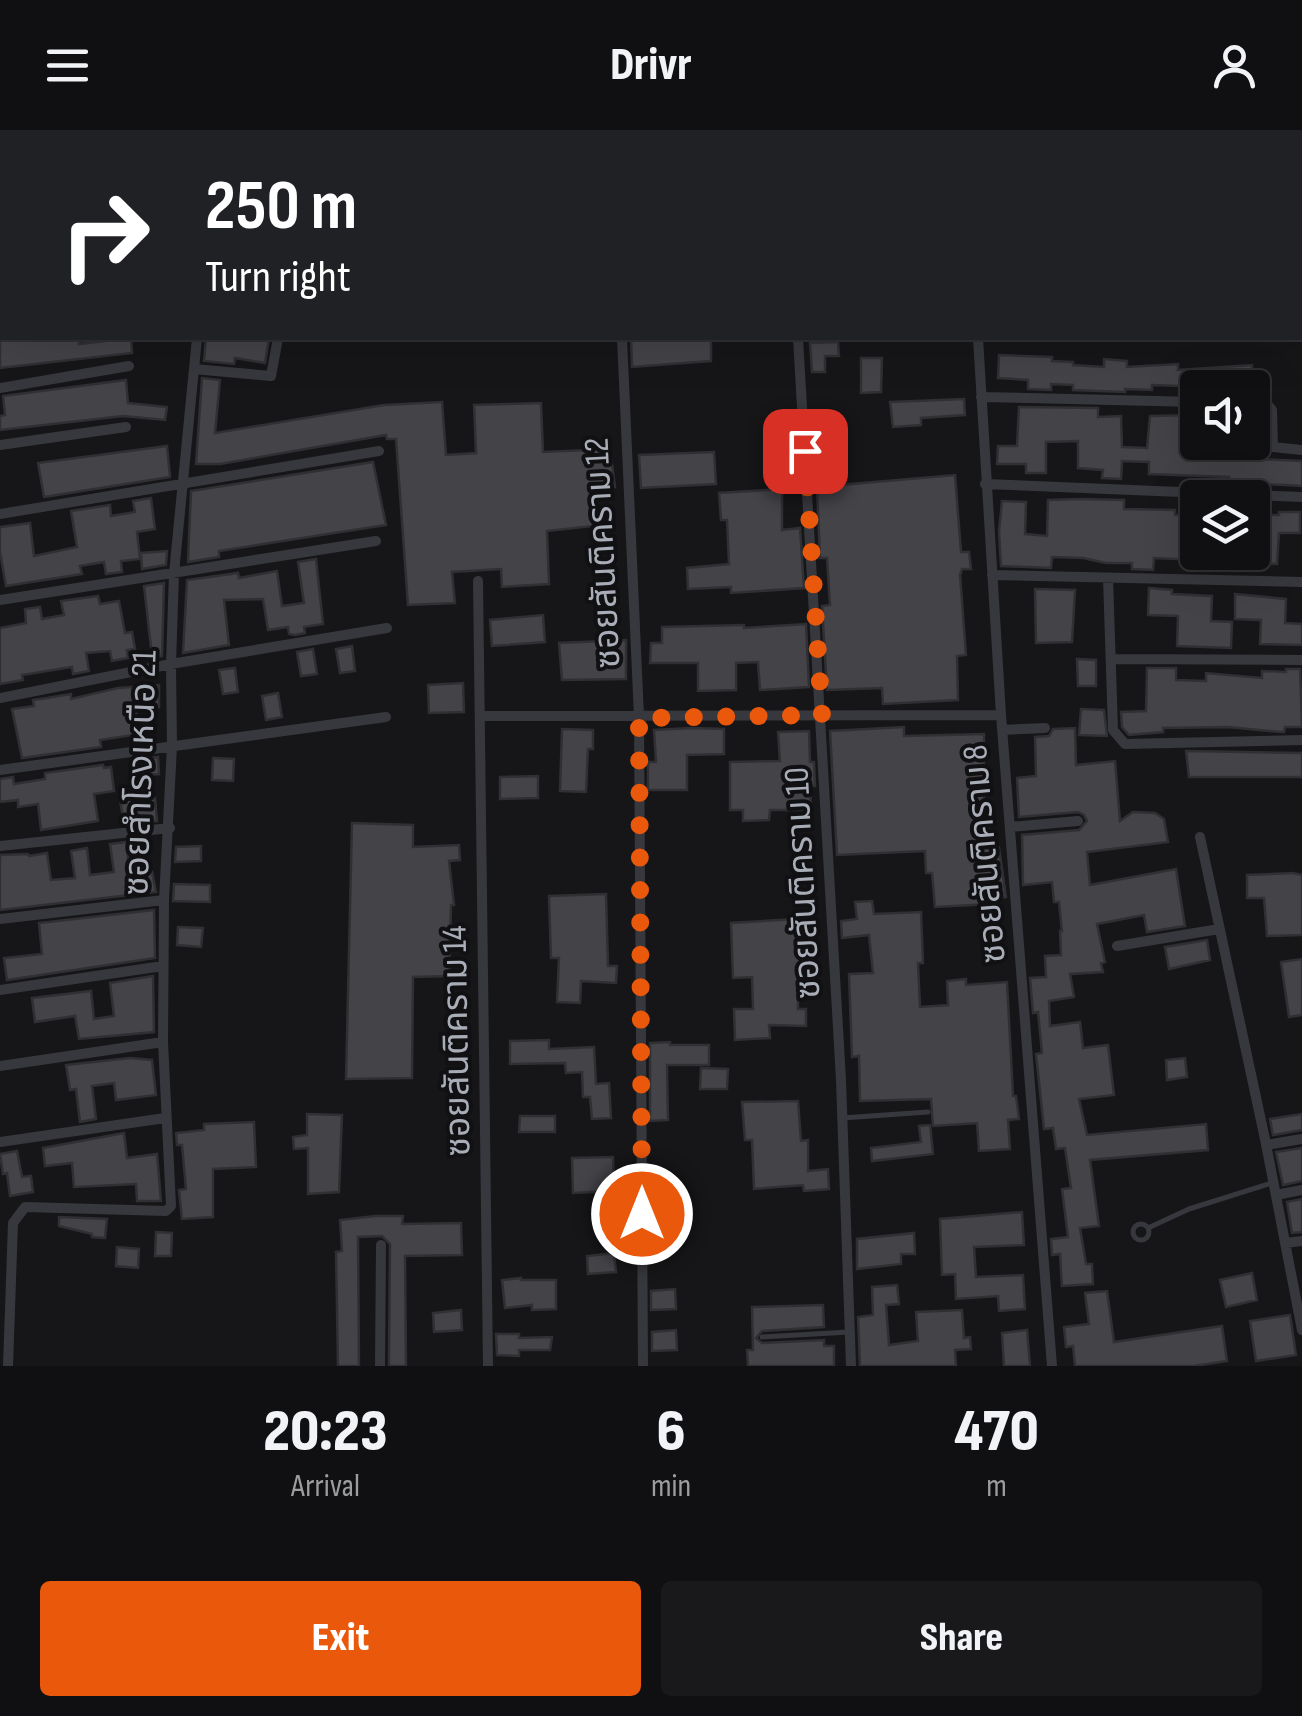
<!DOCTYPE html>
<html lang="en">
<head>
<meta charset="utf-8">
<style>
  :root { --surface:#101012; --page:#19191b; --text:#f1f3f6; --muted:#9c9d9f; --line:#303032; --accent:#ea580c }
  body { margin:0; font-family:"Sofia Sans Condensed","Noto Sans Thai",sans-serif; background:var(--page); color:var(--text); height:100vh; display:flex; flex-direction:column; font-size:38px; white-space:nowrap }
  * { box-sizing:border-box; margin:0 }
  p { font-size:32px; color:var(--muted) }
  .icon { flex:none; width:55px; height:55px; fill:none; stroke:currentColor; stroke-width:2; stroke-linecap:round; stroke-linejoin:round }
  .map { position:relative; height:1236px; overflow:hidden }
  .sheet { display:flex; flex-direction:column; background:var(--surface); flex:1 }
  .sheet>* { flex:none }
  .banner { position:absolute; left:0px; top:0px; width:1302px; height:210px; box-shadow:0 10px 40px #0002,0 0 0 2px var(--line); background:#202124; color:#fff; overflow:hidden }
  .controls { position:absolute; left:1180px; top:240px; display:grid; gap:20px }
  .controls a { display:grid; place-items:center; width:90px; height:90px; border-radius:10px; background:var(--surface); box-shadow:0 10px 40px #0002,0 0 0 2px var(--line); font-size:50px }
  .pin { position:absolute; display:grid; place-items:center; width:85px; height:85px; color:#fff; margin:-42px; border-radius:20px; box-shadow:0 5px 15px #0006 }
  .me { position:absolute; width:110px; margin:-55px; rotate:0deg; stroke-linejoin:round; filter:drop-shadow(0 0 8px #0008) }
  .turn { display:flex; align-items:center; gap:35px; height:210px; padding:0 40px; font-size:45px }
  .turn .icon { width:130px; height:130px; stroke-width:2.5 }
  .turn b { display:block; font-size:70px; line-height:85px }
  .eta { display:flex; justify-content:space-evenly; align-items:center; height:170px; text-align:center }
  .eta b { font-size:60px; font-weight:800; line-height:70px }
  .action { display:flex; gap:20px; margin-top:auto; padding:20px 40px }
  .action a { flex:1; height:115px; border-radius:10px; background:var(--accent); color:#fff; font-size:40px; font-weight:800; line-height:115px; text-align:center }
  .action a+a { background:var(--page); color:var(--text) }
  header { display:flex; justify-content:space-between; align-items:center; height:130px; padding:0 40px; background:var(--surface); font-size:45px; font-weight:800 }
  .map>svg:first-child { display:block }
  .building { fill:#434348; stroke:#303034; stroke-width:2.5 }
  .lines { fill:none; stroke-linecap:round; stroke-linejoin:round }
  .lane { stroke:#37383d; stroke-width:5 }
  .street { stroke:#37383d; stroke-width:10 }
  .route { stroke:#ea580c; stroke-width:18; stroke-dasharray:0 32.4 }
  .labels { text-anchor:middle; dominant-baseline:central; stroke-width:8; stroke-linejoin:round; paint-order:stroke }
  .street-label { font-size:35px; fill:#a9adb7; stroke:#111113 }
</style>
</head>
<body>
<header><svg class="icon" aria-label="menu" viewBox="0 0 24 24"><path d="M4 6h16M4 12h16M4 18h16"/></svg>Drivr<svg class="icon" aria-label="person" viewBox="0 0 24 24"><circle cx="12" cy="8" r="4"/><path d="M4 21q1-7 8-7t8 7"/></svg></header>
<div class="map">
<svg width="1302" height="1236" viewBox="0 0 1302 1236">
  <rect width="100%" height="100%" fill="#161618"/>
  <path class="building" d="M0,208H79V214L131,208L132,223L0,238Z
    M206,208H269L265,233L235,228L234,234L204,231Z
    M631,208H711V231L632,237Z
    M838,212L839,226H825V242H812L810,213Z
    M999,225L1052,227V231L1073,232V235L1104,237V229L1127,231V237L1178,234V240L1252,235V247L1242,249L1241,258L1152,255V260L1125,259V262L1073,260V255L1051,254V260L1028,259V250L998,248Z
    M861,228H882L881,262L861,263Z
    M202,248L220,250L215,303L384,275L442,272L446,325L476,323L474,275L541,273L543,322L610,319L615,357L589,359L593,396L547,401L549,454L502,457L501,439L452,442L455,473L408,475L396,309H387L386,305L220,334H196Z
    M126,250L128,273L167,277L165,290L123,286L0,300V286L5,285L3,266Z
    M964,269L965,285L921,288V295L893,297L890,272Z
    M1019,277L1098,278V287L1121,286L1122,317L1147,318L1150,286L1198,285V312H1256V329L1302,331V356L1228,352L1229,347L1149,344V332L1122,331L1121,349L1102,348L1103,340L1078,338V311L1046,312V343H1026V334H997L998,316H1017Z
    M167,316L170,347L44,367L38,333Z
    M714,322L716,354L641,358L639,325Z
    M373,332L386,395L219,421V427L188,432L191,361Z
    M955,345L961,422H969L971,439H962L960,445L966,525L957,526L958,570L883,574L882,558L827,560L822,476L830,475L827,428H820L817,357Z
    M782,359V400L800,398L804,458L731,463V457L688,459L687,438L729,434L727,390H721L719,363Z
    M151,368L155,399L137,402L140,429L121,431L122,442L106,444L104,432L80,436L82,444L6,456L0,422V397L30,393L34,426L77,417L71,381L110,375L111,386L135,382L133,371Z
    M1080,369L1124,370V379L1175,380V385H1198V430L1154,428L1153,440L1132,439V433H1106L1083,428L1052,427L1051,438L1001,436L999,401L1002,371L1026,372L1025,404L1047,406L1048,370Z
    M1279,382H1300V403H1279L1277,434L1254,433L1257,400H1252L1253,385H1279Z
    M167,421L166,435L142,439L141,423Z
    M1207,422H1229L1228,439L1205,438Z
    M316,429L323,494L304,497L305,503L295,505L289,504L288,497L268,500L263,469L224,470L229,515L183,523L187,450L238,443L239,448L277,441L282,476L304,473L298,432Z
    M164,453L162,526L152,527L144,456Z
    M1149,458L1172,460V464L1212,466L1211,491L1232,492L1231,518L1177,516L1178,486L1148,485Z
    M1035,459L1075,460L1072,512L1036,513Z
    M1235,464L1286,469L1285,493L1302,494V515L1260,514L1261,490L1235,489Z
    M98,466L100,474L119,471L125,503L132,502L135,519L127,520L128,528L112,531L110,521L86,523L89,541L73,544L72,537L22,545L23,550L0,554V498L26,493L25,479L40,477L42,489L64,485L61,471Z
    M543,485L545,512L492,516L490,490Z
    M806,494L809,557L760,560L758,532L736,533V560L698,561V533H650L651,513H662V497L744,495V498Z
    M626,510V549L562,550L559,513Z
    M352,516L355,541L340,543L336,519Z
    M313,519L317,544L301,546L297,522Z
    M1077,529L1096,530V556H1078Z
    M235,538L238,562L223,564L219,540Z
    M1147,538H1176V550L1206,551V543L1262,548V541L1286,542V539H1300L1302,597H1285L1284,602H1280L1228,597L1163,598V602L1129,605L1122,597L1121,582L1146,581Z
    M463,553L464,582L429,583L428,555Z
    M159,555V577H136L139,604L100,610L101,617L22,628L12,579L34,576L33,570L47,568L71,564V569L118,558Z
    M278,563L282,587L266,590L262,566Z
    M1081,579L1104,580L1107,606L1079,605Z
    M904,597V606L984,604V677L987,676L990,719L999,718L1006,767L989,770L990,774L935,777L932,743H926L925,721L837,725L830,601Z
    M692,598L724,599V624L687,625V660H648V632H656L654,600Z
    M1075,598L1076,635L1115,631L1120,691L1133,682L1155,683L1164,689L1168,712L1087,722L1090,755L1176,739L1185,796L1147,802L1144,785L1097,794L1105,832L1101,833L1103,842L1070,844L1074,867L1049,871L1050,896L1080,892L1083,918L1108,915L1114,965L1079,969L1087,1005L1206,994L1208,1020L1090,1030L1099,1096L1080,1098L1086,1134H1092L1093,1154L1062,1156L1060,1124L1052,1125L1051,1109L1068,1107L1062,1059L1071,1058L1065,1018L1056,1019L1053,998L1044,999L1036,924L1042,923L1038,882L1033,883L1030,848L1046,847L1045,826L1061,825L1060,801H1062L1059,772H1054L1052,752L1023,755L1022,705L1079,700L1087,691L1084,685L1078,682L1019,687L1017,648L1036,646L1035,607L1049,606L1053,599Z
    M562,599L593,600V619H588L586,662L560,661Z
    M809,601L810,632H814L815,656H810L811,680H770L769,690L743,691V680H730V632L780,631L778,602Z
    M1186,621L1302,623V647H1189Z
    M158,627L159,644L146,645L147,669L155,668L157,691L141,692L139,685L123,688L119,664L137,661L134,630Z
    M213,628L234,629L233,651L212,650Z
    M103,635L104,638L111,637L114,661L94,664L98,691L41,700L38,674L18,677V670L0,672V649L13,647L14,654L45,649V643Z
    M538,646V668L500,669V647Z
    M352,693L413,695V717L459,715L460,730L449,731L454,775H451L449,846L413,847L412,948L346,949Z
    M126,712L130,745L152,742L156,762L0,780V725L28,724L29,726L47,723L51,750L75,748L71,721L87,718L90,745L114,742L110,714Z
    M201,716V731L175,732L176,717Z
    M1293,743L1302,745V805L1267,806L1264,768H1247V745Z
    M174,754L210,755V772L173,771Z
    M606,764L608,836H617L616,853L581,851L580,873L557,872L559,828H551L549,766Z
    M872,771L874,784L921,782L923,833H918L920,877L948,875L947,851L966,849V855L1007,852L1013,966H1016L1019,989L1008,990L1010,1019L979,1021L977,993L933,996L931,969L860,971L859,926L852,927L849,844L873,843L869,805L842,808L841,791L857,789L855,772Z
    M154,780L155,828L7,850L4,828L42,824L39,793Z
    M813,788L816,843L798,844V879H806V896L769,895L770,908L735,910L734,879H753L752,847L733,848L731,793Z
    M178,797L203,798L201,817L177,815Z
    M1207,810L1210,830L1169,839L1165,817Z
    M1302,829V885L1289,887L1281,832Z
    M153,846L154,902L79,909L75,886L35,892L32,868L91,861L94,889L114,886L110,853Z
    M549,910V919L594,917L596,954L609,953L611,988L592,989L590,967H583L582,942L566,943L565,933L510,934V911Z
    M670,912V915H709V935H667L668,990L650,991V913Z
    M130,928L152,930L156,965L116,970L114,953L92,956L96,989L80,992L76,959L70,960L66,935Z
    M1185,928L1187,947L1167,950L1166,930Z
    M701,938L728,939L727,959H700Z
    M798,971L801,1011L808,1010V1041L828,1039L829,1059L804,1061L803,1055L754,1059L752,1010H745L742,972Z
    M307,984L342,985L339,1062L308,1064V1018L294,1019L293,1007L307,1005Z
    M1302,984V1000L1273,1005L1270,989Z
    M520,986H555V1002H519Z
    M254,992L256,1037L213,1039V1087L182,1089L179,1060L186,1059L182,1015H177L176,1003L204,1000V994Z
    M930,995L933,1024L872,1031L871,1018L921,1012L919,996Z
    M124,1003L127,1028L157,1024L161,1071H137L136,1054L74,1057L72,1033L45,1036L43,1018Z
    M1302,1018V1051L1283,1055L1276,1022Z
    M17,1021L22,1047L31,1046L33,1062L10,1066L7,1043L3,1044L0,1024Z
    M613,1027L614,1061L573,1063L572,1028Z
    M1302,1069V1102L1292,1103L1287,1072Z
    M1022,1082L1024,1115L974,1117L976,1147L1023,1145L1025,1179L999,1181L998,1166L956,1169L955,1144L942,1145L940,1089Z
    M375,1086H403L402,1094L461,1093L462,1125L405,1126L406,1236H389L390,1114L382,1106L358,1107L359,1236H338L336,1122L342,1121L340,1090Z
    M59,1087L107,1089L105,1108L92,1107V1104L59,1096Z
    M156,1102L172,1103L171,1126H155Z
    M914,1103L915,1124H901V1134L857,1139V1109Z
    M117,1117L139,1119L138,1138L116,1136Z
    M614,1123L616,1142L588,1144L587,1126Z
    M1252,1143L1257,1170L1226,1177L1220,1150Z
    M521,1148V1150H556V1179L532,1180V1175L505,1178L502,1150Z
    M897,1155L899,1174L886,1175L889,1215L918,1211L916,1182L962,1180L964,1208L970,1207L971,1219L955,1220L956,1236H860L858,1187L873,1185L872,1157Z
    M675,1159L676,1179L651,1180V1161Z
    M1107,1161L1114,1212L1222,1196L1227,1231L1194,1236H1075L1073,1216L1066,1217L1064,1197L1089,1194L1085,1163Z
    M823,1175L824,1197L762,1201L756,1208L762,1213L824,1210V1216H834V1236H748L747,1220H753L752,1177Z
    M461,1180L462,1200L434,1202L433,1183Z
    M1290,1185L1296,1225L1256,1231L1250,1191Z
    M676,1200L677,1220L652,1221V1202Z
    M1027,1200L1030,1236H1004L1002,1203Z
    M496,1204H519V1208L552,1207L550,1220H519V1226L497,1225Z"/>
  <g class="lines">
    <path class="lane" d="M842,988L928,982
      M1133 1102a8 8 0 1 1 16 0a8 8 0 1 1-16 0Z
      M1148,1098L1189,1079L1272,1053
      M762,1207L849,1202"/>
    <path class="street" d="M999,0V2
      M7,2V0
      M56,2L57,0
      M126,2V0
      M224,2V0
      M309,2V0
      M392,2V0
      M474,2L475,0
      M599,2V0
      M697,2V0
      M814,2V0
      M904,2V0
      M1300,22H1302
      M0,60L2,40
      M1302,156V150
      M0,190H2
      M622,208L639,587L643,1236
      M798,208L841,950L851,1236
      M978,208L1001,585L1052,1236
      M194,239L271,246L278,208
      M0,258L129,236
      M981,267L1198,272
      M1252,274H1267L1272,280L1273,317L1302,320
      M0,315L126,297
      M985,354L1302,367
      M0,384L379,321
      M992,445L1302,452
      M1108,448L1113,600L1125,614L1302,610
      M478,451L488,1236
      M0,470L376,411
      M1111,529L1302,530
      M0,568L171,534L387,498
      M481,586L1001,585
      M1002,600L1045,598
      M0,640L386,587
      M1010,697L1078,691
      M1200,707L1265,1009L1302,1200
      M0,716L170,698
      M0,789L164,770
      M1117,816L1219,799
      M0,860L163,836
      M0,936L163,912
      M0,1012L165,988
      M1266,1015L1302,1009
      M1276,1065L1302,1060
      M1285,1113L1302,1111
      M8,1236L13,1093L25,1077L166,1081L171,1076L163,912L164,770L172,616L171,534L174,443L197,208
      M380,1236L381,1115"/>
  </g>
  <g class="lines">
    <path class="route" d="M642,1084L639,588L822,585L805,321"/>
  </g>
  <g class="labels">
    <g class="street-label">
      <text transform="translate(603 423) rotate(-93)">ซอยสันติคราม 12</text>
      <text transform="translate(141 643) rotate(-88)">ซอยสำโรงเหนือ 21</text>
      <text transform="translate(985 724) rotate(-95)">ซอยสันติคราม 8</text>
      <text transform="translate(803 753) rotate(-93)">ซอยสันติคราม 10</text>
      <text transform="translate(457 911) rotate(-91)">ซอยสันติคราม 14</text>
    </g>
  </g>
</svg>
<div class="controls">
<a><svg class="icon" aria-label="sound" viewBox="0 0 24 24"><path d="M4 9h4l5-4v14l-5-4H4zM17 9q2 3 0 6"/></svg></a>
<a><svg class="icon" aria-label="layers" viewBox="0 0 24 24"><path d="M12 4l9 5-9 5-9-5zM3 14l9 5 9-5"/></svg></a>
</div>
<div class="pin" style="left:805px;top:321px;background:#d93025"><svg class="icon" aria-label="arrive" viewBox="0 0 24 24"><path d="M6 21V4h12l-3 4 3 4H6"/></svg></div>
<svg class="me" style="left:642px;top:1084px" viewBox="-20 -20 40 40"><circle r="17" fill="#ea580c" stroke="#fff" stroke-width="3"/><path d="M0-11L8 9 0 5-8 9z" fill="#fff"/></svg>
<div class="banner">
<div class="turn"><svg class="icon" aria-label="right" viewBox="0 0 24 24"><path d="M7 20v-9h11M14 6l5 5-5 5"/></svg><div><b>250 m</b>Turn right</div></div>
</div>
</div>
<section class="sheet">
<div class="eta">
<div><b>20:23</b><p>Arrival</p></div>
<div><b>6</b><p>min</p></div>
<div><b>470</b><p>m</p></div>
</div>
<div class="action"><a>Exit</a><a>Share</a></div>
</section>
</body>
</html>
